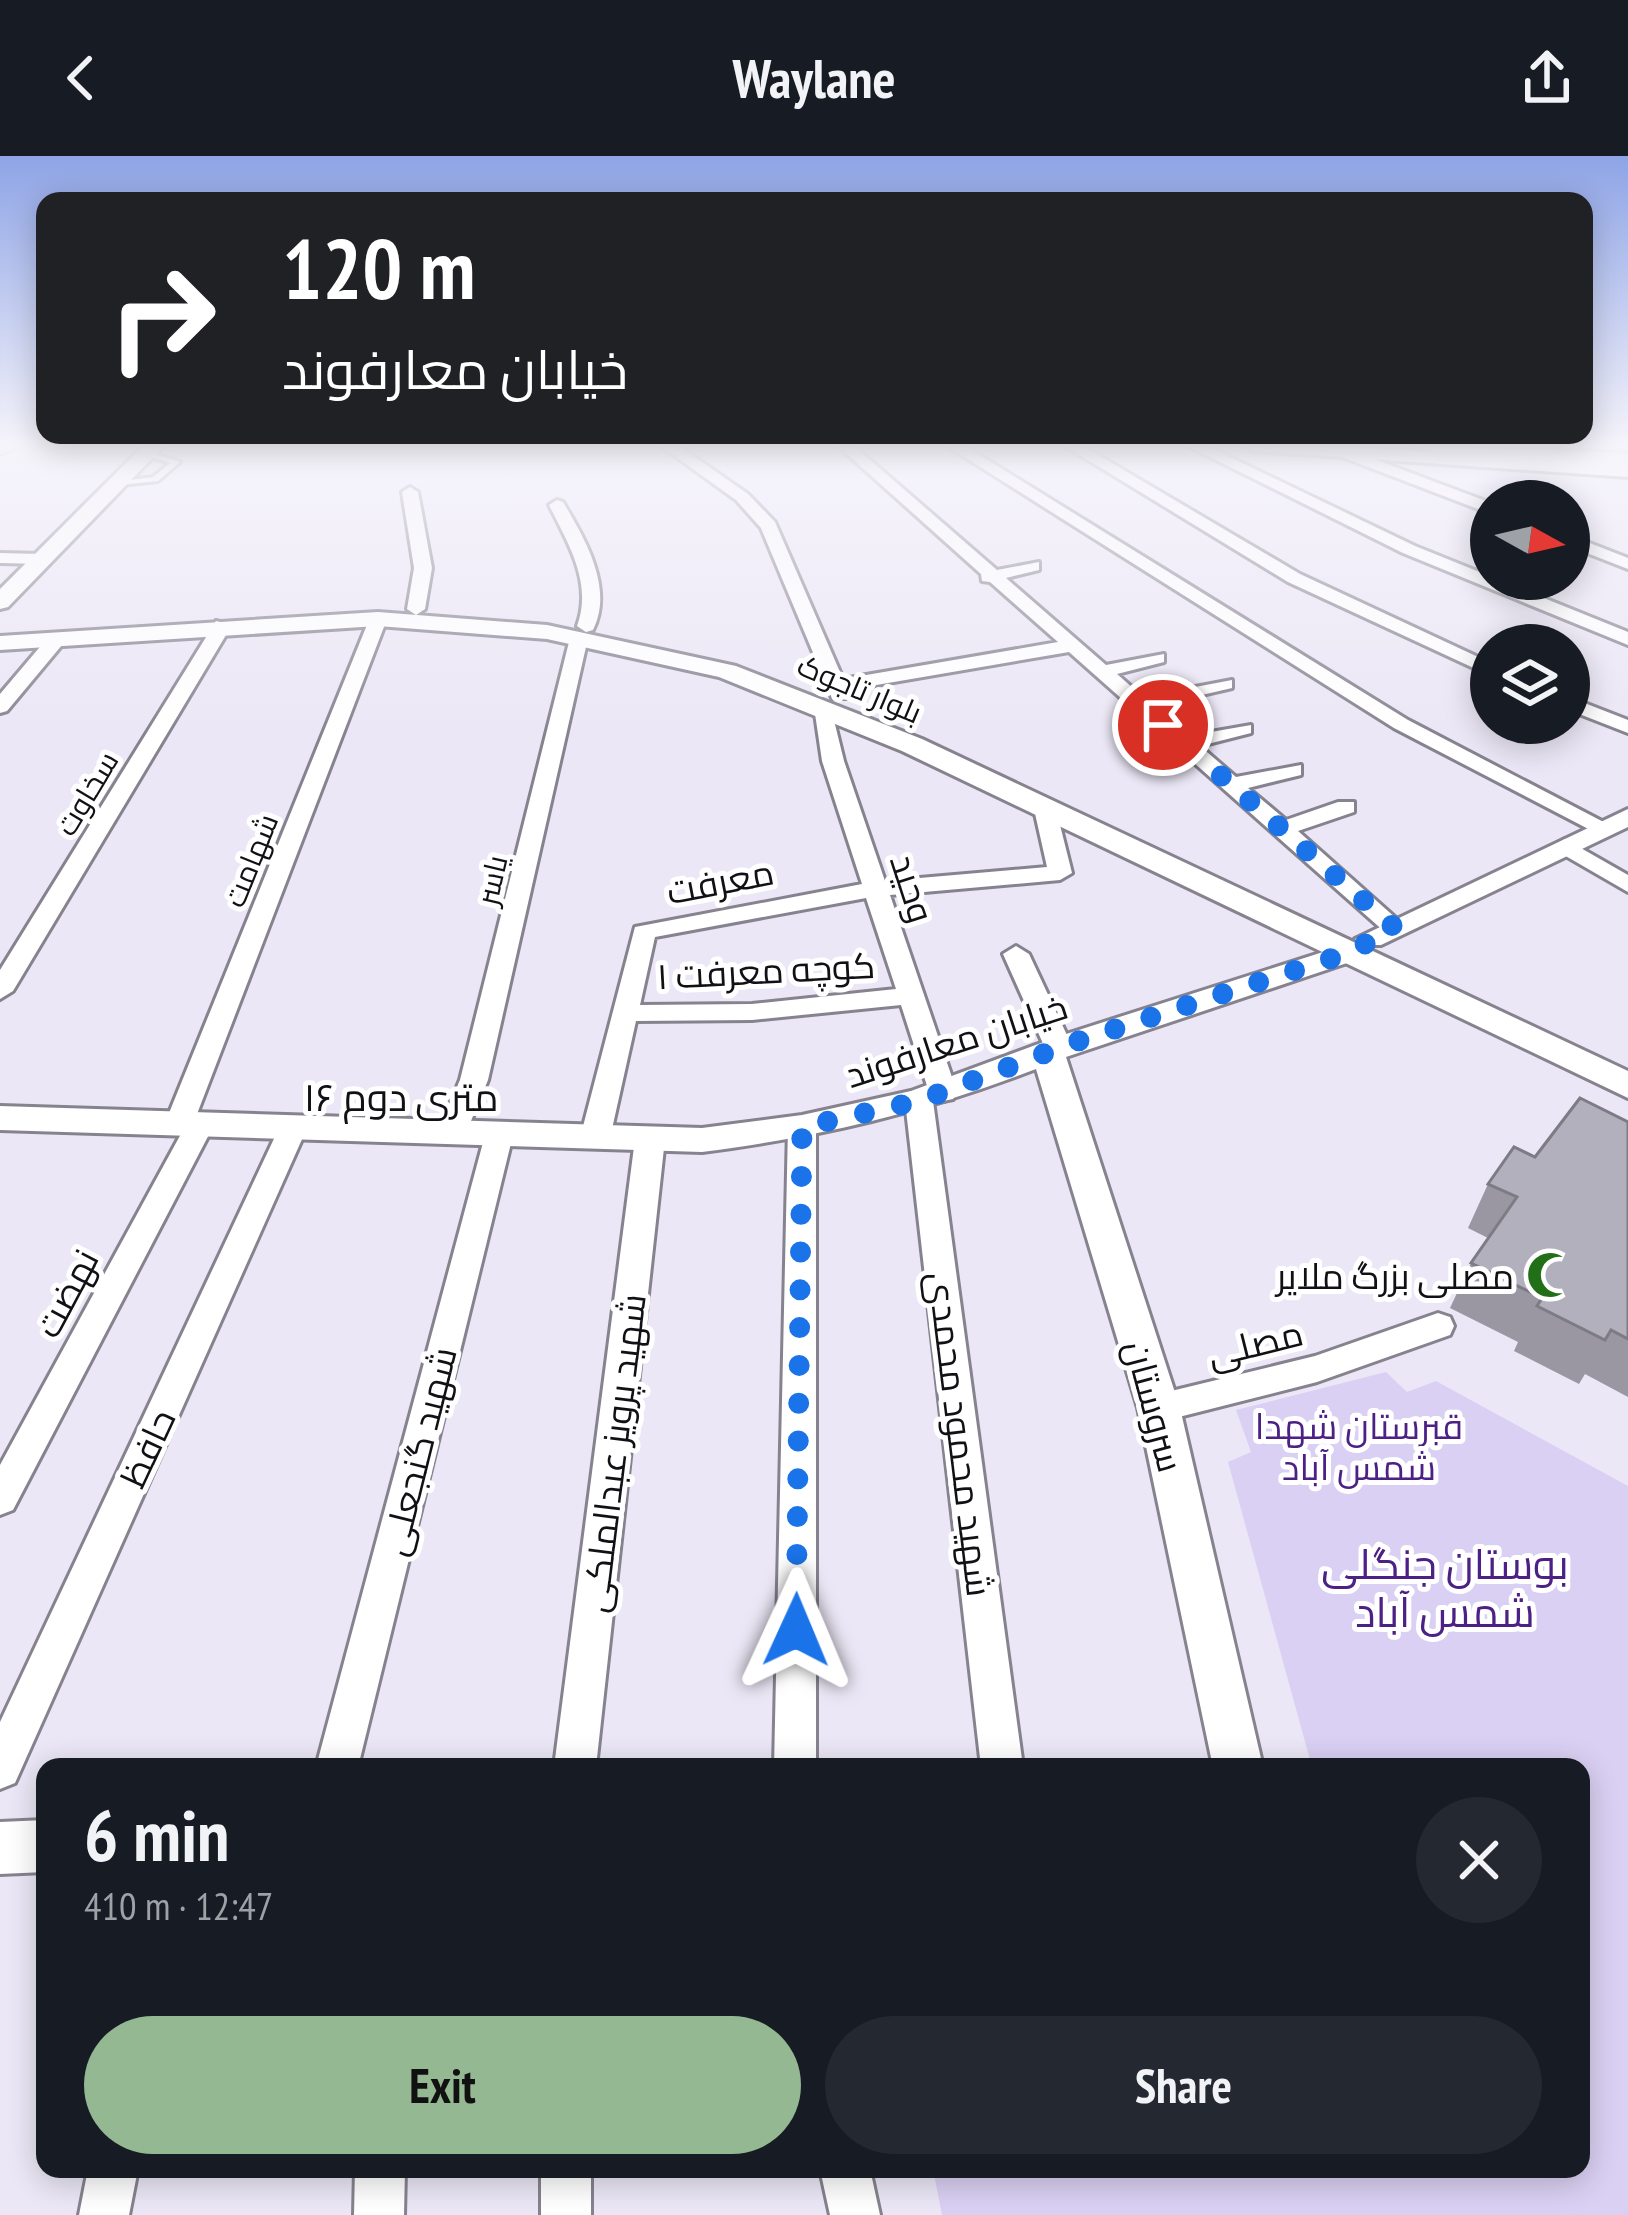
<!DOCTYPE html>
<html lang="en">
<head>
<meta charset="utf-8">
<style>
  :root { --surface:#171b24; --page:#242831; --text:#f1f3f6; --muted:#9ea1a6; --accent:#93b892 }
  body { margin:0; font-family:"PT Sans Narrow",Cairo,sans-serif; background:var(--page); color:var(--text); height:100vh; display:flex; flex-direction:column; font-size:45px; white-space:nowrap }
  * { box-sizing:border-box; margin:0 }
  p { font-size:39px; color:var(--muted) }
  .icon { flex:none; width:66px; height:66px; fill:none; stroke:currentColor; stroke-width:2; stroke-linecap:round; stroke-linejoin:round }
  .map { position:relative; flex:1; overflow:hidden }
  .side { position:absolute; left:36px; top:1602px; width:1554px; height:420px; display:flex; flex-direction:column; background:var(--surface); border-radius:24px; box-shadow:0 6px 30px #0003 }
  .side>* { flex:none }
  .guide { position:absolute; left:36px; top:36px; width:1557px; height:252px; border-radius:24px; box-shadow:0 6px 30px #0003; background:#202124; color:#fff; overflow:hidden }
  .needle { width:78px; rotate:98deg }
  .fabs { position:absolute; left:1470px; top:324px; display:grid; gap:24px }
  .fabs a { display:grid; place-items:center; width:120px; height:120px; border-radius:50%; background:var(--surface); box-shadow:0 6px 30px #0003; font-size:60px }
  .pin { position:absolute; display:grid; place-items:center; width:102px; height:102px; color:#fff; margin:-51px; border:6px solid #fff; border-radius:50%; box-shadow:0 3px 12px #0007 }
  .me { position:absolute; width:132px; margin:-66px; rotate:1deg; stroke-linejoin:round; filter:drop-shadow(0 0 9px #0008) }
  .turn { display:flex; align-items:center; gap:42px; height:252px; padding:0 48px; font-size:54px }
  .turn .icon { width:156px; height:156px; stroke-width:2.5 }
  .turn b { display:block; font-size:84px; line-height:102px }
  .round { display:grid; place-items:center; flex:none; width:126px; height:126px; border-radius:63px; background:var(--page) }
  .overview { display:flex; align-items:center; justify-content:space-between; height:204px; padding:0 48px }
  h1 { font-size:72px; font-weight:700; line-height:90px }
  .action { display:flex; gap:24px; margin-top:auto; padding:24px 48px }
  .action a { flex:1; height:138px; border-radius:72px; background:var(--accent); color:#111; font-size:48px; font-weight:700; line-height:138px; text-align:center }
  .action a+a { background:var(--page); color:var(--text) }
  header { display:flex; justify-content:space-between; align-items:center; height:156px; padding:0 48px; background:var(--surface); font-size:54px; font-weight:700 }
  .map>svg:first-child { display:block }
  .green { fill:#dad0f3 }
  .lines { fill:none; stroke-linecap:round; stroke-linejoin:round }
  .service-casing { stroke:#86838f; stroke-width:6 }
  .minor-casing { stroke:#86838f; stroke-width:6 }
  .tertiary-casing { stroke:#86838f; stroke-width:6 }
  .secondary-casing { stroke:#86838f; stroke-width:6 }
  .trunk-casing { stroke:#86838f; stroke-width:6 }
  .service { fill:#fff; fill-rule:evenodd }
  .minor { fill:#fff; fill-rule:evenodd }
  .tertiary { fill:#fff; fill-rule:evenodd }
  .secondary { fill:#fff; fill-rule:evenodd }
  .trunk { fill:#fff; fill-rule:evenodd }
  .wall { fill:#9a97a3 }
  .building { fill:#b3b0bd; stroke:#7d7b84; stroke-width:3 }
  .route { stroke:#1a73e8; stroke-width:21; stroke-dasharray:0 37.8 }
  .labels { text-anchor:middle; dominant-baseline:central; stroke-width:10; stroke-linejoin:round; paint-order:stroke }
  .far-street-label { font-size:30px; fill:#111015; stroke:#fff }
  .street-label { font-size:36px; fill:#111015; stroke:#fff }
  .poi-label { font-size:36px; fill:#111015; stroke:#fff; text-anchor:end }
  .park-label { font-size:36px; fill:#4c2085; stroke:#fff }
  .neighbourhood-label { font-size:39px; fill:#111015; stroke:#fff }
  .near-park-label { font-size:42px; fill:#4c2085; stroke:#fff }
</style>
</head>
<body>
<header><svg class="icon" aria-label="back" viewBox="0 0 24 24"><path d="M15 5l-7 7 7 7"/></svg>Waylane<svg class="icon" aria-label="share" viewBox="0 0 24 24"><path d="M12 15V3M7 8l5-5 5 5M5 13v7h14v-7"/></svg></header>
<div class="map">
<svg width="1628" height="2059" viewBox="0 0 1628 2059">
  <rect width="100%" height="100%" fill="#ebe7f6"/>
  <path class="green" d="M1386,1216L1407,1236L1436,1225L1628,1330V2059H942L933,2013H1581V1611H1312L1228,1306L1251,1296L1236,1254Z"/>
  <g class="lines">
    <defs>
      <path id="service" d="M147,295L180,306L158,325L111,330V326H114L153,321L170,307L144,299Z"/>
      <path id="minor" d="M0,290H20L0,298Z
        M661,290H679L748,338L775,366L843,523L1058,486L990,426L982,425L981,418L838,290H854L997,414L1039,406V414L1006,422L1106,509L1164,498V506L1117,518L1143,541L1232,524V532L1154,550L1188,580L1251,569V577L1200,590L1236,621L1301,609V619L1248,632L1286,664L1338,646H1354V656L1298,675L1407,772L1395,779L1386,777L1069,496L847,534L846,542H832L761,372L736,344Z
        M947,290H965L1408,564L1617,673L1606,680L1598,678L1394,572Z
        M1065,290H1083L1300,418L1491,507V520L1288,426Z
        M1188,290H1207L1415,390L1628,476V489L1403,397Z
        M1342,291L1491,347V358L1337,299Z
        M410,331L418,336L432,412L425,453L416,459L407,453L414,412L402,336Z
        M557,344L563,346C585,383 614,432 593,474L586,476L577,470C593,427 568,387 549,349Z
        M1569,379L1628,402V413L1569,390Z
        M0,397L42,398L51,403L42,408L0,407Z
        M371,459L387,463L197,958L211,960L215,967L13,1354L0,1359V1309L182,976L169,974L165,967Z
        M216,465L232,469L13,835L0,843V814Z
        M579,476L588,482L488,924L466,977L452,987L438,977L460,924L570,482Z
        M50,479L67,483L7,555L0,557V538Z
        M1569,541L1628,564V577L1569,554Z
        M813,544L830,548L844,605L885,725L1047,711L1034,653L1045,646L1056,653L1072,717L1060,724L890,739L957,936L953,943L943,945L929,936L901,849L752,864L636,865L610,982L595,992L585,989L580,982L635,771L862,728L822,605ZM866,742L896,833L752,848L640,849L655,781Z
        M1565,683L1628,719V736L1557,695L1553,690Z
        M1016,790L1029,798L1073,892L1069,898H1049L1045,892L1003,798Z
        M919,936L933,945L1023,1611H981L905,945Z
        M802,961L816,971V1611H774L788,971Z
        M293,962L307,972L15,1627L0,1633V1566L279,972Z
        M499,969L513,979L358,1611H316L485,979Z
        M650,973L665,983L596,1611H554L635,983Z
        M1438,1157L1450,1161L1454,1170L1450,1179L1317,1226L1159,1266L1147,1262L1142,1252L1147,1242L1159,1238L1315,1200Z
        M88,2013H138L129,2059H79Z
        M355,2013H405L404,2059H354Z
        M541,2013H591V2059H541Z
        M820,2013H870L880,2059H830Z"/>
      <path id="tertiary" d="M1245,290H1341L1628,309V321L1254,295Z
        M1628,653V671L1381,789H1359L1355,783Z
        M1348,788L1359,791L1363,797L1359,803L1066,901L1180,1252L1263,1611H1213L1138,1252L1036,913C921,957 824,980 702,996L0,974V950L702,972L802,959L911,935L1060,880Z
        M45,1664V1716L0,1718V1666Z"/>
      <path id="secondary" d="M143,290H164L8,451L0,453V433Z
        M378,456L547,469L736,510L922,583L1628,915V942L902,595L719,521L547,483L378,470L0,494V480Z"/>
      <path id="trunk" d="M1420,290L1628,297V311L1432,297Z"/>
    </defs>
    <use href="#service" class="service-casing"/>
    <use href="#minor" class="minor-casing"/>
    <use href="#tertiary" class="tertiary-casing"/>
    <use href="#secondary" class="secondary-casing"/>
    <use href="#trunk" class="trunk-casing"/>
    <use href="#service" class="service"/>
    <use href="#minor" class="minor"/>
    <use href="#tertiary" class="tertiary"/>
    <use href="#secondary" class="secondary"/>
    <use href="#trunk" class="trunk"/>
  </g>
  <path class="wall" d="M1628,966V1241L1585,1218L1579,1228L1514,1195L1518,1186L1450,1152L1471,1107L1488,1082L1468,1072L1488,1028L1535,1001Z"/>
  <path class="building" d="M1580,942L1628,966V1183L1611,1174L1605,1184L1537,1150L1542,1142L1471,1107L1517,1041L1488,1028L1514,991L1535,1001Z"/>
  <linearGradient id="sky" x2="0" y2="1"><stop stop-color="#8ea4e6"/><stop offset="0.5" stop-color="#f6f4fb"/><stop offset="1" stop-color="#f6f4fb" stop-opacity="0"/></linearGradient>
  <rect width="1628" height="579" fill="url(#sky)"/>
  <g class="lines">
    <path class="route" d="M796,1474L802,971L919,945L1072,887L1348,797L1395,772L1163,569"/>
  </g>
  <defs>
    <symbol id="mosque-bare" viewBox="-9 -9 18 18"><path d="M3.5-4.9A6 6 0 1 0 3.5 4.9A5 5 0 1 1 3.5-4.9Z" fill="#217017" stroke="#fff" stroke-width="2.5" paint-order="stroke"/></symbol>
  </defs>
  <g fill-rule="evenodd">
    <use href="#mosque-bare" x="1517" y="1086" width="66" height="66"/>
  </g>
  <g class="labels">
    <g class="far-street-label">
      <text transform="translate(860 532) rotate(23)">بلوار تاجوک</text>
      <text transform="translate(86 637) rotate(-59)">سخاوت</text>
      <text transform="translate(250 704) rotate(-68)">شهامت</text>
      <text transform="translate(491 724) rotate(-77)">یاسر</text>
    </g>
    <g class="street-label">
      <text transform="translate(720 725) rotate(-11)">معرفت</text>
      <text transform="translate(913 732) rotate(72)">وحید</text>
      <text transform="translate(766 814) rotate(-3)">کوچه معرفت ۱</text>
      <text transform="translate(956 884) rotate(-18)">خیابان معارفوند</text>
      <text transform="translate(66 1137) rotate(-62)">نهضت</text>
      <text transform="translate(1255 1187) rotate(-14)">مصلی</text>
      <text transform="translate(1155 1250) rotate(75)">سروستان</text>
      <text transform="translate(961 1278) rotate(83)">شهید محمود محمدی</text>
      <text transform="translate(147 1292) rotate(-65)">حافظ</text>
      <text transform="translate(418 1295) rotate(-76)">شهید گنجعلی</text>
      <text transform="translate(613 1297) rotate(-83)">شهید پرویز عبدالملکی</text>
    </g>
    <g class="poi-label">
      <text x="1514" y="1119">مصلی بزرگ ملایر</text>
    </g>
    <g class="park-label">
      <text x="1359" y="1269">قبرستان شهدا<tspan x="1359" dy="41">شمس آباد</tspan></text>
    </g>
    <g class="neighbourhood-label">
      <text x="401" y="940">۱۶ متری دوم</text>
    </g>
    <g class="near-park-label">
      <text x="1445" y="1407">بوستان جنگلی<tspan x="1445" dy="48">شمس آباد</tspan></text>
    </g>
  </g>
</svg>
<div class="fabs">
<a><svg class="needle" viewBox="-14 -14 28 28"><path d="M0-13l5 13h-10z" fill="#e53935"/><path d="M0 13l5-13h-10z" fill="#9ea1a6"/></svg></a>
<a><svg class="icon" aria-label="layers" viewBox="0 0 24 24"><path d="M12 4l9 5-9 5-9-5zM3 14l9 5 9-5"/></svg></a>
</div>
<div class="pin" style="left:1163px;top:569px;background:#d93025"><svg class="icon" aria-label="arrive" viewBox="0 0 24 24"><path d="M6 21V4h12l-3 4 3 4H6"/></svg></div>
<svg class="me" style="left:796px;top:1474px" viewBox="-20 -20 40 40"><path d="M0-17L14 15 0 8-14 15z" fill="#1a73e8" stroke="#fff" stroke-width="4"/></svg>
<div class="guide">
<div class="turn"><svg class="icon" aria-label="right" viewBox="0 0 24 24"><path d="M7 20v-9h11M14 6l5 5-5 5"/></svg><div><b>120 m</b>خیابان معارفوند</div></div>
</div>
<section class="side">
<div class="overview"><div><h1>6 min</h1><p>410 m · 12:47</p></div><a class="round"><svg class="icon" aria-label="close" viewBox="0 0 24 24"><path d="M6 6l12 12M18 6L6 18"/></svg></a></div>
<div class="action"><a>Exit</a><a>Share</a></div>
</section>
</div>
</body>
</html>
